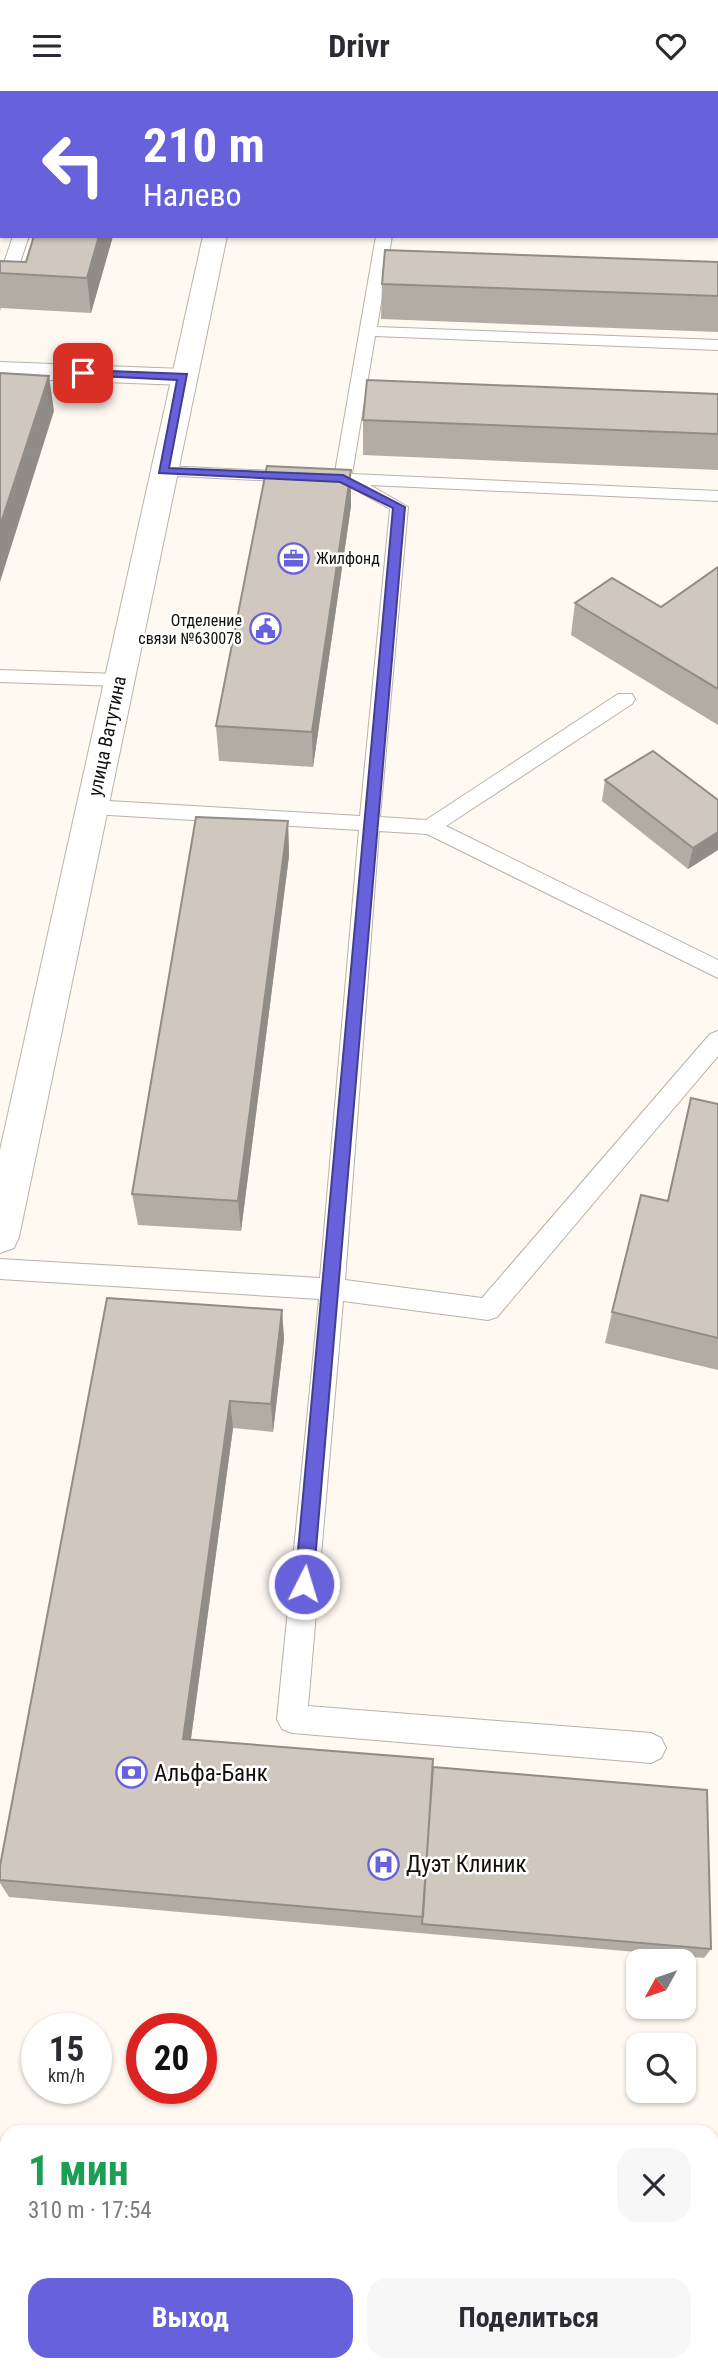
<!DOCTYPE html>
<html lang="ru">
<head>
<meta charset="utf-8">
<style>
  :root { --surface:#fff; --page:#f7f7f7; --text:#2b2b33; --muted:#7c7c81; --accent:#6761db }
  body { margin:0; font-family:"Roboto Condensed",sans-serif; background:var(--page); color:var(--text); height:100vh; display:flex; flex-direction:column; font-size:26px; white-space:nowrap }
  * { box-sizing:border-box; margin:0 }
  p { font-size:23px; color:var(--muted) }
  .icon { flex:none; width:38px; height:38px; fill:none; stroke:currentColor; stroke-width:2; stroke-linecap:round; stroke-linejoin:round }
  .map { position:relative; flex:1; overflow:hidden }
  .panel { position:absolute; left:0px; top:2034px; width:719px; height:247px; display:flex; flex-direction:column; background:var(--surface); border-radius:21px 21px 0 0; box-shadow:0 2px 5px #0004 }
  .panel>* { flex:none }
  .guide { position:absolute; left:0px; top:0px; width:719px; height:147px; box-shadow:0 2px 5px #0004; background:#6761db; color:#fff; overflow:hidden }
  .needle { width:46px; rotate:230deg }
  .fabs { position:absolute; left:626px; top:1858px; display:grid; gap:14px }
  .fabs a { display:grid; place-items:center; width:70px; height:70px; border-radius:14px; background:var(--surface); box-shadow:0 2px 5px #0004; font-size:35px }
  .speed { position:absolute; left:21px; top:1922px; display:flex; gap:14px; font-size:35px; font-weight:700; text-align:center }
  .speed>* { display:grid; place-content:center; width:91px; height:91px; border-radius:50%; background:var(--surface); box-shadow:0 2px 5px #0004; line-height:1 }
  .speed small { font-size:18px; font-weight:400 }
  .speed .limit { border:10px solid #d22; background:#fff; color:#111 }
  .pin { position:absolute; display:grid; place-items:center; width:60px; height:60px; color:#fff; margin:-30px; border-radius:14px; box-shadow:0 4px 10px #0006 }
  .me { position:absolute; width:77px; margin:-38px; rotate:5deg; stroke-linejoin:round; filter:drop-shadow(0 0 5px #0008) }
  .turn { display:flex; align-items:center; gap:24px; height:147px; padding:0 28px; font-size:32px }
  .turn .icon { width:91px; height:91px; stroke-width:2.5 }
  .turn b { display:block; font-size:49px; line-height:60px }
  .round { display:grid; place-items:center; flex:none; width:74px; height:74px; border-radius:21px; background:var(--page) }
  .overview { display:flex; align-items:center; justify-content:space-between; height:119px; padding:0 28px }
  h1 { font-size:42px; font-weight:700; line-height:52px; color:#1e9e55 }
  .cta { display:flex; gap:14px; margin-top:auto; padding:14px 28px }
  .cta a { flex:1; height:80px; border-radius:21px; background:var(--accent); color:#fff; font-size:28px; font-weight:700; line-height:80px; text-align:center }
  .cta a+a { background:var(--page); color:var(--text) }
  header { display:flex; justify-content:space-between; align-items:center; height:91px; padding:0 28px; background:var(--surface); font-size:32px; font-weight:700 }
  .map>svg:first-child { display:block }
  .green { fill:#fad4a5 }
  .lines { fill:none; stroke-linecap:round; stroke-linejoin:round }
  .service-casing { stroke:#b9b2a9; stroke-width:2 }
  .tertiary-casing { stroke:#b9b2a9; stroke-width:2 }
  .primary-casing { stroke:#b9b2a9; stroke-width:2 }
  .service { fill:#fff; fill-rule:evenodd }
  .tertiary { fill:#fff; fill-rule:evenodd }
  .primary { fill:#fff; fill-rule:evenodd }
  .wall { fill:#b3aca4 }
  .shaded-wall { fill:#928c86 }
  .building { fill:#d0c8bf; stroke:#928c86; stroke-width:2 }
  .route { fill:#6761db; stroke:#433f8e; stroke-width:2 }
  .labels { text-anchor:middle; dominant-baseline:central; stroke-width:5; stroke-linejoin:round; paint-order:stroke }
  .far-poi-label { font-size:16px; fill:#110e0b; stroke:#fff; text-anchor:start }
  .street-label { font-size:19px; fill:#110e0b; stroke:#fff }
  .near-poi-label { font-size:23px; fill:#110e0b; stroke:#fff; text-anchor:start }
</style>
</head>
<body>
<header><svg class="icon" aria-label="menu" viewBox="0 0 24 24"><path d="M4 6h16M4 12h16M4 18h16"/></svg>Drivr<svg class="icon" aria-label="heart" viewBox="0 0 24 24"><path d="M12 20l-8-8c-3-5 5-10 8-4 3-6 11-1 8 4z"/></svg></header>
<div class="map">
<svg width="718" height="2279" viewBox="0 0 718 2279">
  <rect width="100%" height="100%" fill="#fff9f1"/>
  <path class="green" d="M0,2206L7,2207V2273H712V2255L718,2256V2279H0Z"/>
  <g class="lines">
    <defs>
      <path id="service" d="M61,0H75L60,2Z
        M402,0H416L401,2Z
        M0,37H2V45H0Z
        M13,145H29L14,189L12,192L0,194V184Z
        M376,145H392L377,236L718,249V259L375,245L352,383L718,400V410L370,394L408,416L380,726L426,729L618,603H632L635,608L632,613L446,735L718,869V887L427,743L379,740L345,1189L482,1207L710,943L718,940V965L497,1226L488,1229L343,1210L308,1615L651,1642L661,1647L666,1657L661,1667L651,1672L292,1642L282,1638L277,1628L319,1208L0,1188V1168L320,1187L359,739L92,723L85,721L82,716L85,711L92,709L360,725L390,418L334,387Z
        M163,375L298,381L307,386L298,391L157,384L154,380Z
        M0,579L118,583L125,585L128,589L125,593L118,595L0,591Z"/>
      <path id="tertiary" d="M0,271L183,278L192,280L196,286L192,292L183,294L0,287Z
        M0,2097L7,2098V2150L0,2149Z
        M712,2204L718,2205V2259L712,2258Z"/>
      <path id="primary" d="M238,0H260V2H238Z
        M203,145H227L19,1146L14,1157L0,1162V1059Z"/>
    </defs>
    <use href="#service" class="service-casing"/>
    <use href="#tertiary" class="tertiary-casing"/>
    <use href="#primary" class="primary-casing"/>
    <use href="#service" class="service"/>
    <use href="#tertiary" class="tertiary"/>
    <use href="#primary" class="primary"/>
  </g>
  <path class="wall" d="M81,0H149V2H81Z
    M413,0H718V11V2H413Z
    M113,145L91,222L1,217L0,220V170L26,171Z
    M718,171V241L381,228L382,193Z
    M718,303V379L363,364V329Z
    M351,379V415L313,676L219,670L216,635Z
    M718,476V634L571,544L575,512L661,516Z
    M605,689L718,709V759L688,778L602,710Z
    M288,730L289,765L241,1140L138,1134L132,1103Z
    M691,1007L718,1013V1279L605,1252L612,1221L667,1110Z
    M107,1207L282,1219L284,1248L273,1341L233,1337L191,1648L433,1676L711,1858L704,1867L9,1806L0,1792V1775Z"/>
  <path class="shaded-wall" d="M138,0H149V2H138Z
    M99,145H113L91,222L87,187Z
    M49,285L54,320L0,491V435Z
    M351,379V415L313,676L312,641Z
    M288,730L289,765L241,1140L238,1110Z
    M718,741V759L688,778L693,757Z
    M282,1219L284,1248L273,1341L271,1313Z
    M230,1310L233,1337L188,1669L183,1648Z"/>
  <path class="building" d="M34,145H99L87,187L0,182V170L26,171Z
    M385,159L718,171V205L382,193Z
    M0,282L49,285L0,435Z
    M367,289L718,303V343L363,329Z
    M267,375L351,379L312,641L216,635Z
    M718,476V598L575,512L612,487L661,516Z
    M653,660L718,709V741L693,757L605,689Z
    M196,726L288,730L238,1110L132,1103Z
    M691,1007L718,1013V1247L612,1221L641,1104L668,1110Z
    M107,1207L282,1219L271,1313L230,1310L183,1648L433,1668L423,1826L0,1789V1775Z
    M433,1676L707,1699L711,1858L422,1833Z"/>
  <path class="route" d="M83,279L187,283L169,377L343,384L405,416L313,1493L311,1499L304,1502L298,1499L295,1493L393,417L340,391L159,382L177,289L79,284V280Z"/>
  <defs>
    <symbol id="office-ring" viewBox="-11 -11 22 22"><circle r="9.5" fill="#fff" stroke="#6761db" stroke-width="1.5"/><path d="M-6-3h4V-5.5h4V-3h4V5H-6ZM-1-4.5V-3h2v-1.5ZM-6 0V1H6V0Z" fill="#6761db"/></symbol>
    <symbol id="civic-ring" viewBox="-11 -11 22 22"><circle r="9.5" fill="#fff" stroke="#6761db" stroke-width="1.5"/><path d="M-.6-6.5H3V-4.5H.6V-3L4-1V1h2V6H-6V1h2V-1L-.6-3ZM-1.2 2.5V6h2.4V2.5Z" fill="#6761db"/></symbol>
    <symbol id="bank-ring" viewBox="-11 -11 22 22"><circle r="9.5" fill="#fff" stroke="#6761db" stroke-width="1.5"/><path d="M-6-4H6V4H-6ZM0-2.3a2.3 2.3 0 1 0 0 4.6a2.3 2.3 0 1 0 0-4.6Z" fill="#6761db"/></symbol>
    <symbol id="hospital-ring" viewBox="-11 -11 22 22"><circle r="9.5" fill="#fff" stroke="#6761db" stroke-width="1.5"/><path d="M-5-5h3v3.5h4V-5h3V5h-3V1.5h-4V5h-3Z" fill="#6761db"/></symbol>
  </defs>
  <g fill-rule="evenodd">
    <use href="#office-ring" x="276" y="450" width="35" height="35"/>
    <use href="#civic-ring" x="248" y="520" width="35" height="35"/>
    <use href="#bank-ring" x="114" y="1664" width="35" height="35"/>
    <use href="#hospital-ring" x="366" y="1756" width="35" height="35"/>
  </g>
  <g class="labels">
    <g class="far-poi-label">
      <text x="316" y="467">Жилфонд</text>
      <text x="242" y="529" text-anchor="end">Отделение<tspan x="242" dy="18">связи №630078</tspan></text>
    </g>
    <g class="street-label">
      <text transform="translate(107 645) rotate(-78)">улица Ватутина</text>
    </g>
    <g class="near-poi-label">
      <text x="154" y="1682">Альфа-Банк</text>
      <text x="406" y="1773">Дуэт Клиник</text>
    </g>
  </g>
</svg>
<div class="fabs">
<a><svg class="needle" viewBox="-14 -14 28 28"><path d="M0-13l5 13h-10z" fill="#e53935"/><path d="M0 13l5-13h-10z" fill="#7c7c81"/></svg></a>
<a><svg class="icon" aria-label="search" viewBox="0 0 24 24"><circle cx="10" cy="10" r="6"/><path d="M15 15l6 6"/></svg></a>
</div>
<div class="speed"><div>15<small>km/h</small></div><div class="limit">20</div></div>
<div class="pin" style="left:83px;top:282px;background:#d93025"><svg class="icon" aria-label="arrive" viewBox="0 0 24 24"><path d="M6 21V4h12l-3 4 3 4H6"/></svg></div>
<svg class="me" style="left:304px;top:1493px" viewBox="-20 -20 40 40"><circle r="17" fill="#6761db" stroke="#fff" stroke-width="3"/><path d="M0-11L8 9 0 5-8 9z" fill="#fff"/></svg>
<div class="guide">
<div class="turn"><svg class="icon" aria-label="left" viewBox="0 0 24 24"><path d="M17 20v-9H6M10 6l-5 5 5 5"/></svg><div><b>210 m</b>Налево</div></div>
</div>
<section class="panel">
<div class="overview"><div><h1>1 мин</h1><p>310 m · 17:54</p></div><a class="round"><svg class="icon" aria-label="close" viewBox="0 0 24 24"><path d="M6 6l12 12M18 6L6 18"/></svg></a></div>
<div class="cta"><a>Выход</a><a>Поделиться</a></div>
</section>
</div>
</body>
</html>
